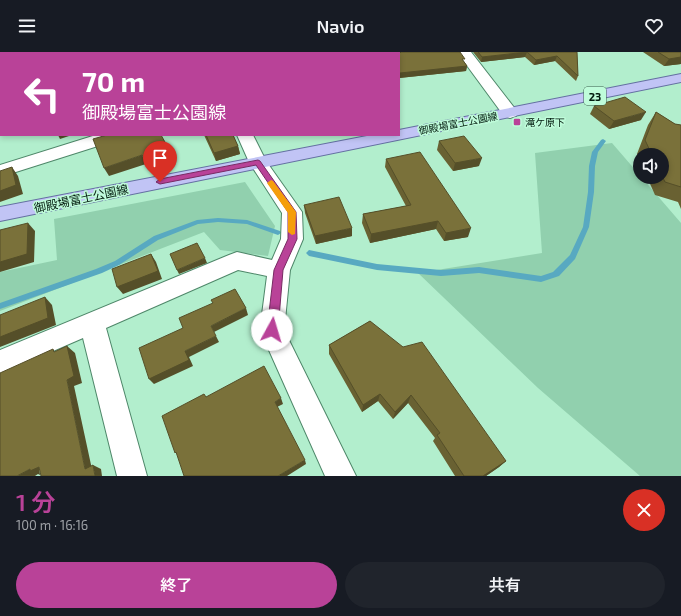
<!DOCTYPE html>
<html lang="ja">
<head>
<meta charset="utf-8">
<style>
  :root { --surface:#171b24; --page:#20242c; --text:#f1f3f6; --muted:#9ea1a6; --accent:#b94298 }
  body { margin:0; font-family:"Exo 2","Noto Sans JP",sans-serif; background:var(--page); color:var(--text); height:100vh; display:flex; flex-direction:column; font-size:15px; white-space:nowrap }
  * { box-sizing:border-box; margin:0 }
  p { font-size:13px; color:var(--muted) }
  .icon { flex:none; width:22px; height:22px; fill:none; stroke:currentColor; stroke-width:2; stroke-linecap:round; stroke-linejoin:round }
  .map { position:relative; height:424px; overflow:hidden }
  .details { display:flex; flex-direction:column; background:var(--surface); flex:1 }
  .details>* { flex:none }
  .guide { position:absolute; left:0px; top:0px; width:400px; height:84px; box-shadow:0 2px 6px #0003; background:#b94298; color:#fff; overflow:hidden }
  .buttons { position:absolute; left:633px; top:96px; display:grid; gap:8px }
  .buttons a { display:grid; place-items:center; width:36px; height:36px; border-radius:50%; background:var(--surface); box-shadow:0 2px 6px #0003; font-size:20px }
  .pin { position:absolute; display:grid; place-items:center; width:34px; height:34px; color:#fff; margin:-41px -17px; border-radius:50% 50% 50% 0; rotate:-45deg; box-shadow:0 0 4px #0007 }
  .pin .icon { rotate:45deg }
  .me { position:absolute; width:44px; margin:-22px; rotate:6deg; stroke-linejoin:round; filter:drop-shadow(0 0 3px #0008) }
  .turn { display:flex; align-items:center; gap:14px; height:84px; padding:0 16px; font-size:18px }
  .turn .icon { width:52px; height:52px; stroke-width:2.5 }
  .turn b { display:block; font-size:28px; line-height:34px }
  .round { display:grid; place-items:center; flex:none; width:42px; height:42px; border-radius:21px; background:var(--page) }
  .overview { display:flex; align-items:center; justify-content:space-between; height:68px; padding:0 16px }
  h1 { font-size:24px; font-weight:600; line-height:30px; color:var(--accent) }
  .action { display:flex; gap:8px; margin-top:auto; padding:8px 16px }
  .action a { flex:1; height:46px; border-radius:24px; background:var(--accent); color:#fff; font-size:16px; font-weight:600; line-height:46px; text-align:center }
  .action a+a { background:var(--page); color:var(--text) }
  header { display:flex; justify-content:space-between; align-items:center; height:52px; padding:0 16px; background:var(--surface); font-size:18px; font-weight:600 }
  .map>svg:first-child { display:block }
  .green { fill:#91d0ae }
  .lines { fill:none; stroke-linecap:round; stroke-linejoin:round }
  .stream { fill:#58a9c1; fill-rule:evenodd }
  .minor-casing { stroke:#4e8769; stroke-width:2 }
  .major-casing { stroke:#6470a1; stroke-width:2 }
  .minor { fill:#fff; fill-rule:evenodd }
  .major { fill:#c1c4f5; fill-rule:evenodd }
  .wall { fill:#696132 }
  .shaded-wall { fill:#554f29 }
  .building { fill:#7a713a; stroke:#554f29 }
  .route { fill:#b94298; stroke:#782b63 }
  .slow { fill:#f59e0b }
  .poi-dot { fill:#b94298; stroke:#bffcda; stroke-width:1.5 }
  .labels { text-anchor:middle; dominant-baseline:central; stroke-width:3; stroke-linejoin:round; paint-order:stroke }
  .far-poi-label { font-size:10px; fill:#031b0f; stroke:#bffcda; text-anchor:start }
  .far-street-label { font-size:10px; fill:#031b0f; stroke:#bffcda }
  .shield { fill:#bffcda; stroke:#3b5e4c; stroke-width:1 }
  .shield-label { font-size:11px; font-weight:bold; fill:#031b0f }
  .street-label { font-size:12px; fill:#031b0f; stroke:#bffcda }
</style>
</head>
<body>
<header><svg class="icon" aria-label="menu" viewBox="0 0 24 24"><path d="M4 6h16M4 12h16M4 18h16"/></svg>Navio<svg class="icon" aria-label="heart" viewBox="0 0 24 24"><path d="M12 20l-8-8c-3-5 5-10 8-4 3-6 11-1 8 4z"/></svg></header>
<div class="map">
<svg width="681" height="424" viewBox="0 0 681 424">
  <rect width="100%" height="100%" fill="#b2eecd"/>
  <path class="green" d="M0,0H106L1,1L0,40Z
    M612,91L681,171V424H640L538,336L418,221L542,201L535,101Z
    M245,130L275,174L268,204L220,198L204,180L0,259V220L57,208L54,167Z"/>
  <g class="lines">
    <path class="stream" d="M603,87L606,89L598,100L595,114L594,140L589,175L575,207L559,224L541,230L479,221L441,224L377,218L309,204L306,201L309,198L377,212L441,218L479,215L541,224L553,220L570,203L583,175L588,140L589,114L592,100L601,88Z
      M218,166L247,168L280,179L281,181L278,183L247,172L218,170L198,172L158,188L119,213L102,221L0,257V251L96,217L115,209L154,184L197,168Z"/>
    <defs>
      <path id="minor" d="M457,0H471L516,58L518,61L516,64L510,66L504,64Z
        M96,83H122L120,87L0,125V113Z
        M237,83H253L266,109L302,160L303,187L290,218L284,278L356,424H325L260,278L267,224L238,218L106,276L147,424H117L83,286L0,322V298L229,203L237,200L272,208L281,187L282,161L249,110Z"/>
      <path id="major" d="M681,22V30L0,169V155L372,83H399V78Z"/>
    </defs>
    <use href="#minor" class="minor-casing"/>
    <use href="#major" class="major-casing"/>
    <use href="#minor" class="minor"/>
    <use href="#major" class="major"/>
  </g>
  <path class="wall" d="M379,0H400L464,10L467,14L466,19L399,26V1H379Z
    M473,0H577L578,24L576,29L555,9L534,13L525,5L481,10Z
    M643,0H681V12L664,14Z
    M594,54L641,68L609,77L590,62Z
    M656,60L675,72L681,73V157L678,150L655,143L647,125H662V103H640V109L637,102L648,73Z
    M204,83H233L238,94L240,102L216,109Z
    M439,89L479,114L453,119L437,98Z
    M386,107L468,185L444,189L436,177L370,191L362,171L363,162L406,154L385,115Z
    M304,153L352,184L316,192L305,161Z
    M370,269L506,409L499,415L486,424H455L433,389L435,386L408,351L393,367L378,349L362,360L329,302V293Z"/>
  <path class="shaded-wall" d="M527,0L525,5L481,10L482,5Z
    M557,4L555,9L534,13L536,8Z
    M681,5V12L664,14L669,7Z
    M467,14L466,19L399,26L400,21Z
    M646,60L641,68L609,77L614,69Z
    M58,83H72L60,87Z
    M238,94L240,102L216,109L214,101Z
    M170,99L174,108L148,116L145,108Z
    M142,103L146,112L109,124L104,116Z
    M482,106L479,114L453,119L455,111Z
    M12,115L18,124L23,142L0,150V139Z
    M438,169L436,177L370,191L371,182Z
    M28,171L35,179L34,210L0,220V210Z
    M352,176V184L316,192L315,184Z
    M471,176L468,185L444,189L446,181Z
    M151,202L156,210L162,227L123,242L117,235Z
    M205,206L207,211L179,222L177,218Z
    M45,245L52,253L56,273L0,295V285Z
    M246,256L248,263L214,280L211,274Z
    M216,284L219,290L189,305L193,314L154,332L149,327L185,299Z
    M67,294L75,301L82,331L74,334L93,422L85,417L67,328Z
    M380,342L378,349L362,360L363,353Z
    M411,343L408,351L393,367L395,360Z
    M281,346L283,352L277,355L275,350Z
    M305,408L306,412L287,424H278Z
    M506,409L499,415L486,424H483Z
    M93,413L101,417L102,424H95Z
    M39,415L40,423L38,422L35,424H17L30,417Z"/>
  <path class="building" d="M149,0H205L206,1H150Z
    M383,0H400V1L401,0H460L465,7H462L467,14L400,21L399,20V1H384Z
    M478,0H577L578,24L557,4L536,8L527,0L482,5Z
    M658,0H681V5L669,7Z
    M625,45L646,60L614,69L594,54Z
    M656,60L675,72L681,73V135L665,130L662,124V103H652L645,88Z
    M107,83H161L170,99L145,108L142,103L104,116L93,87Z
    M206,83H233L238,94L214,101Z
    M464,84L482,106L455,111L439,89Z
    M420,100L471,176L446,181L438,169L371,182L363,162L411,153L386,107Z
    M12,115L16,133L0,139V119Z
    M339,145L352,176L315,184L304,153Z
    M28,171L27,202L0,210V178Z
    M197,191L205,206L177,218L170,202Z
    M151,202L158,219L117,235L112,217Z
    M235,237L246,256L211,274L216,284L185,299L189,308L149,327L139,296L183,276L179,266L213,251L211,248Z
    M45,245L48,266L0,285V263Z
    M370,269L403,295L422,290L506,409L483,424H464L437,383L440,381L411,343L395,360L380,342L363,353L329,293Z
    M67,294L74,324L67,328L85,417L93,413L95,424H41L39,415L30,419V417L17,424H0V321L53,297L54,300Z
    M264,314L281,346L275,350L305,408L278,424H184L176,400L175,401L162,364L204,342L206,345Z"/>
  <path class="route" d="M258,108L260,109L296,160L297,187L283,218L278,278L276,281L272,282L269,281L267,278L274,218L288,187V160L256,113L160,132L156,130L160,127Z"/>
  <path class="slow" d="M271,128L273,129L296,160L295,182L292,183L288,180V161L267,131Z"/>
  <rect class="poi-dot" x="513" y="66" width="8" height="8" rx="2"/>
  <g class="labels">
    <g class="far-poi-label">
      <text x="525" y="70">滝ケ原下</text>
    </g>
    <g class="far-street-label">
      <text transform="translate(458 71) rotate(-11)">御殿場富士公園線</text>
    </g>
    <rect class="shield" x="584" y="35" width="22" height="18" rx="3"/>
    <g class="shield-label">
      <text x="595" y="44">23</text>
    </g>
    <g class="street-label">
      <text transform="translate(81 146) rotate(-12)">御殿場富士公園線</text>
    </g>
  </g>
</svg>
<div class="buttons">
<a><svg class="icon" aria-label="sound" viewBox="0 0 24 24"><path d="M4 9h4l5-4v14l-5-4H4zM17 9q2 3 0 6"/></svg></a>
</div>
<div class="pin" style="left:160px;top:130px;background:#d93025"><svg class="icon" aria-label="arrive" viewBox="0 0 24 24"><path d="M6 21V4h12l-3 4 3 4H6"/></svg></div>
<svg class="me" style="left:272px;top:278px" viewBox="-20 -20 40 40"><circle r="19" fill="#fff"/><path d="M0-13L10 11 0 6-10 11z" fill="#b94298"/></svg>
<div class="guide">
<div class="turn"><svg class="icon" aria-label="left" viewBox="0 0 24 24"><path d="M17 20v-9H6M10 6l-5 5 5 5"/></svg><div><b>70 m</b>御殿場富士公園線</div></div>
</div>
</div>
<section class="details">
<div class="overview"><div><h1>1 分</h1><p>100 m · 16:16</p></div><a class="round" style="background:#d93025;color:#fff"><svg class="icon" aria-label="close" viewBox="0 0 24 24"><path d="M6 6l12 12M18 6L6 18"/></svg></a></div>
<div class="action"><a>終了</a><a>共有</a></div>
</section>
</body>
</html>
